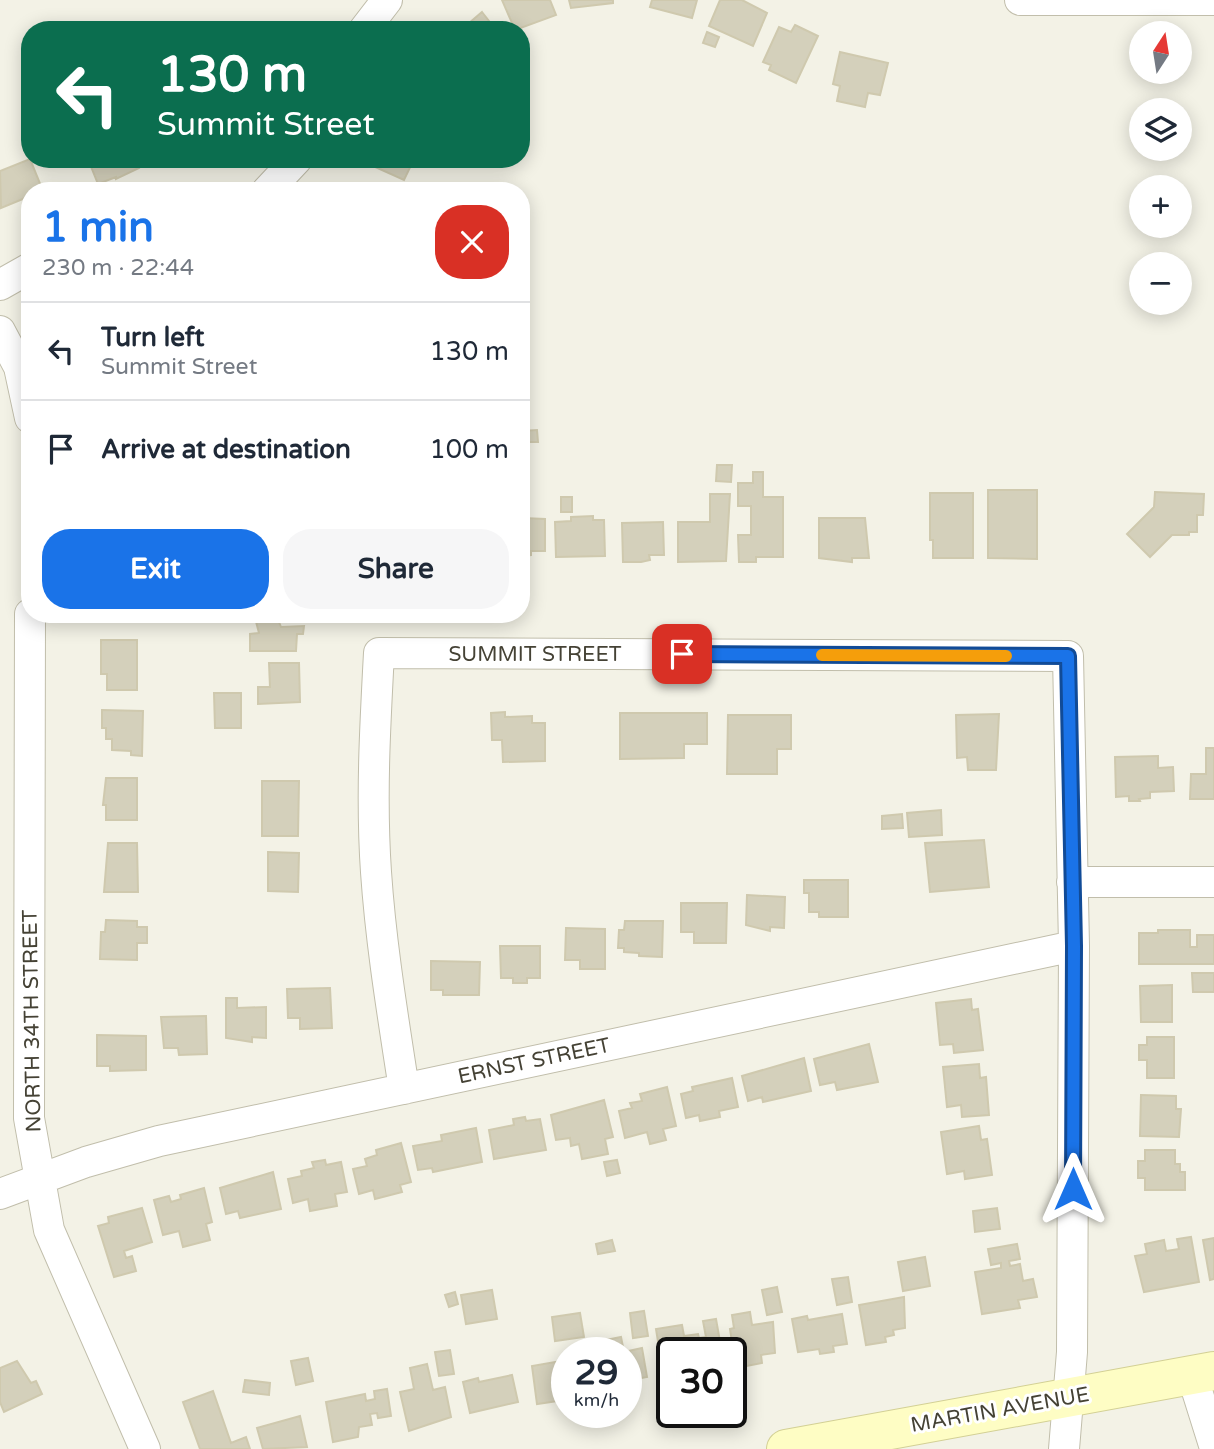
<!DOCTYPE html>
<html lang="en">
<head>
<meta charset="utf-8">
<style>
  :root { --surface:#fff; --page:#f6f6f7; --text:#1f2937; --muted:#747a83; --line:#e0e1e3; --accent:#1a73e8 }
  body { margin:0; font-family:"Varela Round",sans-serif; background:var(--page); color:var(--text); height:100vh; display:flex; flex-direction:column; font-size:26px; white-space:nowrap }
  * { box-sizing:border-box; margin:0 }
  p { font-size:23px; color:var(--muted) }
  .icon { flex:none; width:38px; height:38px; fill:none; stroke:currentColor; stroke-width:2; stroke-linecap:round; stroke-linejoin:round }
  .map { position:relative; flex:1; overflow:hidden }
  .side { position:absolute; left:21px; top:182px; width:509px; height:441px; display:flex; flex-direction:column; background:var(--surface); border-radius:28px; box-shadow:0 4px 18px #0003 }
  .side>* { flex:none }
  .hud { position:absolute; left:21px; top:21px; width:509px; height:147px; border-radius:28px; box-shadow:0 4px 18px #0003; background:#0b6e4f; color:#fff; overflow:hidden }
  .needle { width:46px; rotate:12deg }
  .tools { position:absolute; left:1129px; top:21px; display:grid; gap:14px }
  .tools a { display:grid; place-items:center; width:63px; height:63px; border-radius:50%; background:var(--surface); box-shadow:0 4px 18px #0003; font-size:35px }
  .speed { position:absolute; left:551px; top:1337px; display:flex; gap:14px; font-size:35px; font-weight:700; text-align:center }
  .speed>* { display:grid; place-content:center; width:91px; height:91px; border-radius:50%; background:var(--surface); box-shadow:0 4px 18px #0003; line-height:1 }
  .speed small { font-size:18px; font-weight:400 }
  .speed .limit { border:4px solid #111; border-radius:10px; background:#fff; color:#111 }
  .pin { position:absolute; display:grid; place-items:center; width:60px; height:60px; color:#fff; margin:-30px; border-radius:14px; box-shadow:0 4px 10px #0006 }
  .me { position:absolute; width:77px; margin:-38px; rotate:0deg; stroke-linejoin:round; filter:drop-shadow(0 0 5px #0008) }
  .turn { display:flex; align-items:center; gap:24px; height:147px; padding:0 21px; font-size:32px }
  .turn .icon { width:91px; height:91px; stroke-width:2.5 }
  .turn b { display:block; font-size:49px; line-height:60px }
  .round { display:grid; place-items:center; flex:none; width:74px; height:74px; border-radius:28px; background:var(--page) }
  .overview { display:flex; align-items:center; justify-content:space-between; height:119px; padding:0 21px }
  h1 { font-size:42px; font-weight:700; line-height:52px; color:var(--accent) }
  .primary-button { display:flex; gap:14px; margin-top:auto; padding:14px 21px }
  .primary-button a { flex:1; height:80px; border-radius:28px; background:var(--accent); color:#fff; font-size:28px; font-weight:700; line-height:80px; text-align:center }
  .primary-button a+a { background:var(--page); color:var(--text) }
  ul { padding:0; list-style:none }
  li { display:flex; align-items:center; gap:21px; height:98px; padding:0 21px; border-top:2px solid var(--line) }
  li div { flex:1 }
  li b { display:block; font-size:26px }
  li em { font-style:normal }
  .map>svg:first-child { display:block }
  .building { fill:#d4d0bb; stroke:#cfc9ae; stroke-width:2 }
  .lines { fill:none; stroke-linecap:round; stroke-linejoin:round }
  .street-casing { stroke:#c1beab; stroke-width:32 }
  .secondary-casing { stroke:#d3d095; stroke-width:40 }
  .street { stroke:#fff; stroke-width:30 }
  .secondary { stroke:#fefdc4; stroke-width:38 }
  .route-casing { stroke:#114b97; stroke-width:18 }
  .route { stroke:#1a73e8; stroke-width:12 }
  .slow { stroke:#f59e0b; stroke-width:12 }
  .labels { text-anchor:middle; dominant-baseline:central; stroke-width:6; stroke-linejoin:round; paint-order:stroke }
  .street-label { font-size:21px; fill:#454235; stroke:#fff }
</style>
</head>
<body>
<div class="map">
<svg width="1214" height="1449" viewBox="0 0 1214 1449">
  <rect width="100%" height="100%" fill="#f3f2e6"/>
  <path class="building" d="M502,0H550L556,15L515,30Z
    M569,0H613V3L571,8Z
    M652,0H697L692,18L650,7Z
    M720,0H742L767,13L753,46L709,26Z
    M482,12L496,30H461Z
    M795,25L818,36L796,83L769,70L771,65L763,62L779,27L791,32Z
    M707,32L719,37L715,47L703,43Z
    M840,52L888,63L880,95L868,93L865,107L837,101L840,86L833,84Z
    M30,159L43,191H30V196L1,208L0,171Z
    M88,159H136L139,168L116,179V177L98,184Z
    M377,159H414L404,180L373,166Z
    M537,430L538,442H522V431Z
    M717,465H732L731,482L716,481Z
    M753,472H763V497H783V557H756V562H739L738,535H751V506H738V483H753Z
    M988,490H1037V559L988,558Z
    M1155,492L1204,494L1203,515H1197V532H1189V535H1172L1150,557L1127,534L1154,507Z
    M930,493H973V558H933V540H930Z
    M710,494H730L726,561L678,562V522H710Z
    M561,497H572V512H561Z
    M593,516V520H604L605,556L556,557L555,522L571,521V517Z
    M522,518L545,519V551H531V555L522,556Z
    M819,518H865L869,558H852V562L819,558Z
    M663,522L664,555H649L650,560L641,562H623L622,523Z
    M254,614H284L277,617L281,627L304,626L303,634H297L296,651H250V634L259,633Z
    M101,640H137V690H107V674H101Z
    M269,663H299L300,702L258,704V687H270Z
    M214,693H241V728H215Z
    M102,710L143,711L142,756L131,755V751L112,750V739H106V728H102Z
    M505,712V717L532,716V723H545V761L503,762L502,740H492L491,713Z
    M620,713H707V744H684V758L620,759Z
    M999,714L996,770H968L967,757L957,758L956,715Z
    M728,715H791V749H777V774H727Z
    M1206,748H1214V799H1190L1191,774H1206Z
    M1158,756V768L1173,767L1174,791L1150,792V798L1139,799L1140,801H1129V796L1116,797L1115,757Z
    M106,778H137V820H106V805H103Z
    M262,781H299L298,836H262Z
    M941,810L942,835L909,837L907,813Z
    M902,814L903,828L882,829V816Z
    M984,840L989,887L930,892L925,843Z
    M108,843H137L138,892H104Z
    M268,852L299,853L298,892L268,891Z
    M804,880H848V917H819V912H809V893H804Z
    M747,895L785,897L784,928L770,927V931L746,925Z
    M681,903H727L726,943H694V932H681Z
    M106,920L137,921V927H147V943H137V960L100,959L101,932H105Z
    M625,921H663L662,957L639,956V953L624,952V948H618L619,930H624Z
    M566,928L605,929V969H580V960H565Z
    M1158,930H1190V947H1197V935H1214V964H1139V933H1158Z
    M500,946H540V978H527V983H513V978H501Z
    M431,961L480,962L479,995H443V990H431Z
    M1192,973H1214V992H1193Z
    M1172,985V1022H1141L1140,986Z
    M330,988L332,1028L300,1029V1018H288L287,989Z
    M226,998H237V1008L266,1007V1038L252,1037V1042L226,1038Z
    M971,999L972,1010L978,1009L983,1050L954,1053L953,1044L940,1045L936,1003Z
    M206,1016L207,1054L179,1055L178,1048H164L161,1017Z
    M97,1035L146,1036V1070L110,1071V1066H97Z
    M1147,1037H1174V1078H1147V1060H1139V1045H1147Z
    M869,1044L878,1082L837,1090L835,1082L820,1085L814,1059Z
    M804,1058L811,1091L763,1102L762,1097L748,1101L742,1076Z
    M979,1064L980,1078L986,1077L989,1115L962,1117L961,1105L947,1107L943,1067Z
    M732,1078L738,1107L719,1111L720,1117L700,1121L699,1115L686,1118L681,1094L693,1091L692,1087Z
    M667,1087L676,1126L663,1129L666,1140L650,1144L647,1132L625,1138L619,1111L632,1108L630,1103L642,1101L640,1094Z
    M1141,1095L1176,1096V1109H1181L1179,1137L1140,1136Z
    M604,1100L613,1137L605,1139L608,1154L582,1159L579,1144L571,1146L570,1138L556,1140L551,1115Z
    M525,1117L526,1121L540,1119L546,1150L494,1159L489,1130L514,1125L513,1119Z
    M979,1126L981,1140L987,1139L992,1175L965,1179L964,1171L947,1174L941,1132Z
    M476,1128L482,1162L433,1172L432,1168L418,1170L413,1146L442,1141L441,1135Z
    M401,1143L411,1182L400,1185L402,1192L375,1199L373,1190L359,1194L353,1169L367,1166L365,1159L377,1155L376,1150Z
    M1145,1150H1175V1164H1180V1172H1185V1190H1145V1178H1138V1161H1145Z
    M325,1160L326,1165L341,1162L347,1192L335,1194L337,1206L310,1211L308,1199L293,1203L288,1179L302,1176L301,1171L314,1168L312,1162Z
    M617,1160L620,1173L607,1176L604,1162Z
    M273,1172L281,1209L240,1218L238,1211L226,1214L220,1188Z
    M204,1188L212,1222L206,1224L210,1240L183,1247L179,1231L163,1235L154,1200L169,1196L171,1202L181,1199L180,1195Z
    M142,1208L152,1242L124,1251L126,1258L132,1256L136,1271L114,1277L98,1226L109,1223L108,1217Z
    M997,1208L1000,1229L975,1232L973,1211Z
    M1191,1237L1199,1282L1144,1292L1135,1256L1147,1254L1145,1244L1164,1240L1166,1251L1179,1249L1177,1239Z
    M1214,1238V1279L1210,1280L1203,1240Z
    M612,1240L615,1251L598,1254L596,1244Z
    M1017,1244L1020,1259L1009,1261L1010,1266L1020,1264L1023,1281L1033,1279L1037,1297L1018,1300L1020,1308L982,1314L975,1272L1001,1268V1263L991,1265L988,1249Z
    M925,1257L930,1286L903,1291L898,1262Z
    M848,1277L852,1302L837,1305L832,1279Z
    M777,1287L782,1312L767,1315L762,1290Z
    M492,1290L497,1319L466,1324L461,1295Z
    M455,1292L458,1304L449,1307L445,1295Z
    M904,1297L905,1328L893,1330L894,1335L885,1337L886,1342L866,1345L859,1305Z
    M644,1311L648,1336L633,1338L630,1313Z
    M750,1312L752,1325L773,1322L775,1353L761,1355L762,1363L736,1368L730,1329L734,1328L732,1315Z
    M580,1313L584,1337L555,1341L552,1317Z
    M842,1314L847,1344L833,1346L834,1352L820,1354L819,1349L798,1352L792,1319L807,1316L808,1320Z
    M716,1319L722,1353H672V1384L665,1385L656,1329L682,1325L684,1336L698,1334L699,1338L706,1337L703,1321Z
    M621,1337L624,1352L642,1348L647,1377L636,1379L638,1389L626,1391V1353H604L601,1341Z
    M450,1350L454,1374L439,1376L435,1352Z
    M308,1358L313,1381L296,1385L291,1361Z
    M567,1360L565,1400L537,1404L532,1366Z
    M17,1361L31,1383L36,1381L42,1394L4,1412L0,1402V1368Z
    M427,1364L433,1390L445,1387L451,1417L409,1431L400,1392L414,1389L410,1368Z
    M512,1375L518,1402L470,1413L463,1382L478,1378L479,1382Z
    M245,1380L270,1383L269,1395L243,1392Z
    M387,1389L391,1416L378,1418L377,1413L370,1414L372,1425L359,1427L358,1437L333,1442L326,1402L365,1394L366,1401L375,1399L374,1391Z
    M213,1391L231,1443L246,1437L250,1449H200L183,1402Z
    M300,1416L307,1447L263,1449L257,1428Z"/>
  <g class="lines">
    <defs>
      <path id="street" d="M1020,0H1214
        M364,30L387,0
        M267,191L297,159
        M0,285L30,268
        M0,331L19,367L30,418
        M30,614L29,1118L49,1230L145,1449
        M1072,882H1214
        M404,1089C393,1017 381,945 376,872C371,799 375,726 379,653L1068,656L1074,946L1072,1352L1064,1449
        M0,1194L86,1162L159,1141L1074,946
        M1192,1375L1214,1445"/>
      <path id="secondary" d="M786,1449L1214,1371"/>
    </defs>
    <use href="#street" class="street-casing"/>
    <use href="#secondary" class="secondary-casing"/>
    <use href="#street" class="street"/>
    <use href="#secondary" class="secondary"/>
  </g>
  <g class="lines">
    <defs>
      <path id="route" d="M682,654L1068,656L1074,946L1073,1189"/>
    </defs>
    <use href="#route" class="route-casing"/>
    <use href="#route" class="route"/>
    <path class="slow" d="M822,655L1006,656"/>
  </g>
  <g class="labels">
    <g class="street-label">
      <text x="535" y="654">SUMMIT STREET</text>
      <text transform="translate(32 1021) rotate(-91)">NORTH 34TH STREET</text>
      <text transform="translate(534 1061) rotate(-12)">ERNST STREET</text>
      <text transform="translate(1000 1410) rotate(-10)">MARTIN AVENUE</text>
    </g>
  </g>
</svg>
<div class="tools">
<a><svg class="needle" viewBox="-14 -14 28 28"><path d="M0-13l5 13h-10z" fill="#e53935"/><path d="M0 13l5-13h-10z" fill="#747a83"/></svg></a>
<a><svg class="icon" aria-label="layers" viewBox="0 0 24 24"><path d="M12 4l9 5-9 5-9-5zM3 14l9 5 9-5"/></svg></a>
<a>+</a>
<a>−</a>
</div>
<div class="speed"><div>29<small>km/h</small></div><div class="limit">30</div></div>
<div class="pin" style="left:682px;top:654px;background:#d93025"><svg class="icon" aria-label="arrive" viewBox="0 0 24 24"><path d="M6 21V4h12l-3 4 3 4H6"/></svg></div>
<svg class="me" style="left:1073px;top:1189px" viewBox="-20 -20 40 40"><path d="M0-17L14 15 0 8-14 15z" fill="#1a73e8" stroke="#fff" stroke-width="4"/></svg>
<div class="hud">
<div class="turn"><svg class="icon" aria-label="left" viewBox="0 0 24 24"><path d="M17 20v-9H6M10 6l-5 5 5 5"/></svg><div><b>130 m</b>Summit Street</div></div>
</div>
<section class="side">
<div class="overview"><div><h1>1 min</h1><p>230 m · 22:44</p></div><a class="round" style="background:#d93025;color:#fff"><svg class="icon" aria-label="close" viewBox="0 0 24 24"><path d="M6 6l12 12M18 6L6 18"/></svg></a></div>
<ul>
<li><svg class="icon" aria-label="left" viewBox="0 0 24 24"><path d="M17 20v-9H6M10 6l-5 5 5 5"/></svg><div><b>Turn left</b><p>Summit Street</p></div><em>130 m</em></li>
<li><svg class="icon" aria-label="arrive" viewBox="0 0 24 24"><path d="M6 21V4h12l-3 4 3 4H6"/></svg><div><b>Arrive at destination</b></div><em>100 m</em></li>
</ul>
<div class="primary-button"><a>Exit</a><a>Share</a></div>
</section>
</div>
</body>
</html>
